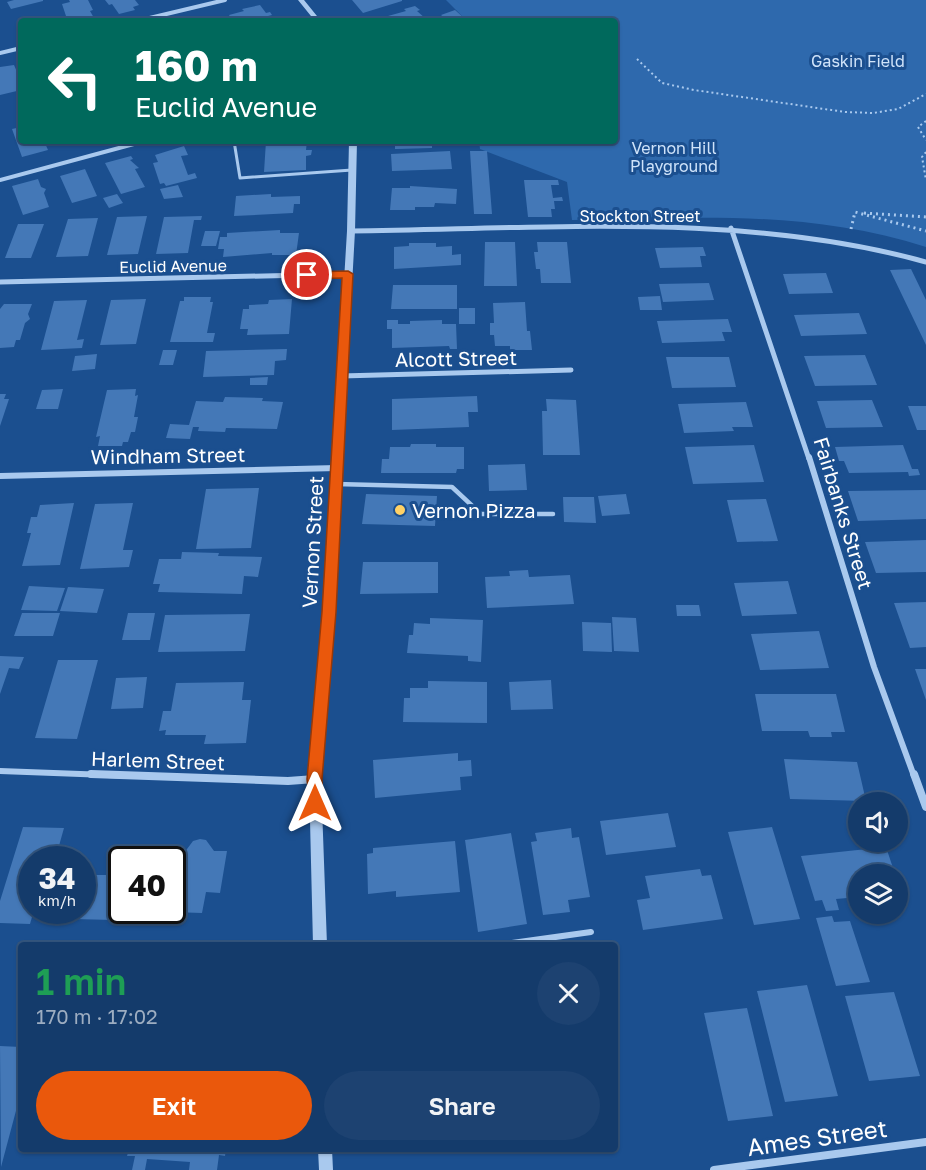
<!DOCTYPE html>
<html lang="en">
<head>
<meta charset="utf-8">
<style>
  :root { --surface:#143b6b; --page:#1d4271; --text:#f1f3f6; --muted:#9dadc1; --line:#33557e; --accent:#ea580c }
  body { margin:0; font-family:"Golos Text",sans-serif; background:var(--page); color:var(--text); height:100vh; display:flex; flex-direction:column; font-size:22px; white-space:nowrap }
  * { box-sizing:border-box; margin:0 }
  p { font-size:20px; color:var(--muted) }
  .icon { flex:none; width:33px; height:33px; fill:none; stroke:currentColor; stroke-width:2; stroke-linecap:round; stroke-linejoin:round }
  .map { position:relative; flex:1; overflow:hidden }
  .details { position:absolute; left:18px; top:942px; width:600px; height:210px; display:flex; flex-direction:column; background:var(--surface); border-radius:6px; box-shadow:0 2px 4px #0004,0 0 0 2px var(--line) }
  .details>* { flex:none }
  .hud { position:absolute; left:18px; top:18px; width:600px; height:126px; border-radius:6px; box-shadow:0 2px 4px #0004,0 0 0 2px var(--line); background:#00695c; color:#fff; overflow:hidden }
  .fabs { position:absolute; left:848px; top:792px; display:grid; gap:12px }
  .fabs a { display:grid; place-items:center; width:60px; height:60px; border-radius:50%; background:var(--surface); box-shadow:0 2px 4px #0004,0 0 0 2px var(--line); font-size:30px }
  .speed { position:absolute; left:18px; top:846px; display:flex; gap:12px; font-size:30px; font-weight:700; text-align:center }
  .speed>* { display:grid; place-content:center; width:78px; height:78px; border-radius:50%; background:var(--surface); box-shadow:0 2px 4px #0004,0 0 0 2px var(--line); line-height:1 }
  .speed small { font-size:15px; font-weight:400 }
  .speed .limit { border:3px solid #111; border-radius:9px; background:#fff; color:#111 }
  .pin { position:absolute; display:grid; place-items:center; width:51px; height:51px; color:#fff; margin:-26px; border:3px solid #fff; border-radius:50%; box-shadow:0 2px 6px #0007 }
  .me { position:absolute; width:66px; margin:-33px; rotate:0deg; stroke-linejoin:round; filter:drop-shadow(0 0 4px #0008) }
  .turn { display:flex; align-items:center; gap:21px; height:126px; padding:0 18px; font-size:27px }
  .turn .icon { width:78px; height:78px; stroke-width:2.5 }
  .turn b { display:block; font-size:42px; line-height:51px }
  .round { display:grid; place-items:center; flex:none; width:63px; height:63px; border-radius:32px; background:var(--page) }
  .summary { display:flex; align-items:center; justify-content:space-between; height:102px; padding:0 18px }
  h1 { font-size:36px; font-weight:600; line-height:45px; color:#1e9e55 }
  .action { display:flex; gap:12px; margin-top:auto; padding:12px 18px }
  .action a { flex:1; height:69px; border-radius:36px; background:var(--accent); color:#fff; font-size:24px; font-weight:600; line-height:69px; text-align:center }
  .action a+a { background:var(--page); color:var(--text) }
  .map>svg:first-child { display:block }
  .green { fill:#2e69ad }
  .building { fill:#4478b7 }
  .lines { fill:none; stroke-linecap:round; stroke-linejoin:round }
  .path-far1 { stroke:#a9c9ee; stroke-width:2; stroke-dasharray:2 3; stroke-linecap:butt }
  .path { stroke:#a9c9ee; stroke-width:3; stroke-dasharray:2 4; stroke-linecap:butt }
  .service-far2 { stroke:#a9c9ee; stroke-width:3 }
  .service-far1 { stroke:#a9c9ee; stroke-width:4.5 }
  .service { stroke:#a9c9ee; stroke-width:6 }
  .minor-far3 { stroke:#a9c9ee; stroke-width:4 }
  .minor-far2 { stroke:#a9c9ee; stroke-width:5 }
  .minor-far1 { stroke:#a9c9ee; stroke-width:6 }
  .minor { stroke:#a9c9ee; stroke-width:8 }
  .tertiary { fill:#a9c9ee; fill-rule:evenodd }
  .route { fill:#ea580c; stroke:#983908; stroke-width:1.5 }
  .poi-dot { fill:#ffd166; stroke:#1b4f8f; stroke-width:2 }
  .labels { text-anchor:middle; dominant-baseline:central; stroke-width:6; stroke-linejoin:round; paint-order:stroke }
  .far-park-label { font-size:16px; fill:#cfe3fa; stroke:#1b4f8f }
  .far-street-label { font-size:16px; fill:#fff; stroke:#1b4f8f }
  .street-label { font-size:20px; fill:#fff; stroke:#1b4f8f }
  .poi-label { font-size:20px; fill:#fff; stroke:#1b4f8f; text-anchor:start }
  .near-street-label { font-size:24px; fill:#fff; stroke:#1b4f8f }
</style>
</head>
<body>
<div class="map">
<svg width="926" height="1170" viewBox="0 0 926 1170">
  <rect width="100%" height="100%" fill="#1b4f8f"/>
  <path class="green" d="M446,0H926V247C807,209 694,218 572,220L567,182L480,149L479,141H615V21H467Z"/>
  <path class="building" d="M14,0H43V1L11,9L7,2Z
    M69,0H88L93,10L90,11L94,18L81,21L67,19L62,4L70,2Z
    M105,0H135L139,5L133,7L135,10L119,14L112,4L109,5Z
    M352,0H402V1L363,13Z
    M260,5L266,13L270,12L272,15L268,16L273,21H221L231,18L229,15L244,11L242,9Z
    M415,6L420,10L417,11L426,19L419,21H370L406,11L404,9Z
    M455,10L464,18L448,21L441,15Z
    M14,65L21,81V90L0,95V67Z
    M21,127V141H44L48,150L22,157L12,129Z
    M266,141H307L306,150H312L311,155L306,156V170L264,172Z
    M395,141H432V148L395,149Z
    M184,146L188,155L181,156L188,175L195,173L197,178L166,186L164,183L160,184L153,163L158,162L155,155Z
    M450,151L452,169L392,171L391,154Z
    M470,151H487L492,214H474Z
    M131,156L133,159L130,160L139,168L135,169L145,187L121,194L105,163Z
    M85,169L97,196L72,203L60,176Z
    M38,179L41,187L46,189L44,193L49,207L23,215L12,186Z
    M524,180H558L559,185H551L553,198L562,197L563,201H554L555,209H551L552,217H528Z
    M178,185L183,197L164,199L160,189Z
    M410,186L457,189L456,204L435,203L434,207H415V210H390L392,188H410Z
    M117,194L123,203L109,208L103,198Z
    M271,194V197L300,196V204H294L293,213L234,216L236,196Z
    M147,216L138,254L107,255L117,217Z
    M202,216L201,220H194L188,253L156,254L164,217Z
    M98,218L88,256L56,257L68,219Z
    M18,224H44L31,258H5Z
    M280,230V233H299L296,255H272V253L223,257L224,249H218L220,237H227V233Z
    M205,231H220L216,246H201Z
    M485,242H515L517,286H484Z
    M537,242H567L571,283H541L540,269H536L534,252H538Z
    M409,243H436V247L452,246V255L461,254V265L394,269V247L409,246Z
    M703,247L706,256H700L702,267L660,268L655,248Z
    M911,269L926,300V345L890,270Z
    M826,273L833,293L789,294L783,274Z
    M709,283L714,300L663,302L659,284Z
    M393,285H457V309H391Z
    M660,296L662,310H640L638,297Z
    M184,297H211L210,302H213L207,333H215L213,342H170L180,301H184Z
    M146,299L136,344L100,345L111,300Z
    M292,299L289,334L247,335L248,329H240L243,309H249V305L268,304L269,300Z
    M87,300L77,340L84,339L82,348L41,350L54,301Z
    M525,302L527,331H530L532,350H510V346H495L494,335H490V323H494L493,303Z
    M4,304H32L28,314L30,319L25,323L20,340H16L14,347L0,348V309Z
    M459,308H475V324H459Z
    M859,313L867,334L801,336L794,315Z
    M728,319L732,332H722L725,341L662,343L657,321Z
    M387,320H398V324H410V321L442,320V324H456L457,349H450L449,346L392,348V329H387Z
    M287,349L286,360L275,361L274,375L203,377L206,351Z
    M163,350H177L173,365H159Z
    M97,354L95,369L72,371L75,356Z
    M865,355L877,385L815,386L804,356Z
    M666,357H729L736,387L672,388Z
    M268,377L267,385H250V378Z
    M63,389L58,409H36L42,390Z
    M136,389L135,396L138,395L134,417H138L135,432H131L128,442H123L122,446H98L100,436L96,437L107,390Z
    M0,394H6L4,399H9L0,426Z
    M477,396L478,412H468L469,427L392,430V399Z
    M225,397L263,398L262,401L283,402L277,429L226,428L225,432L198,431L199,427H193L190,439L166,438L170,424L189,425L196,401L223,402Z
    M546,399L576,400L580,455H543L542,411H547Z
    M872,400L883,427L826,428L817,401Z
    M746,402L753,427H732L734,431L684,433L678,404Z
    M908,406H926V430H917Z
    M411,444H436V447H464V469H457L456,473H381L382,459H389L390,447H410Z
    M754,445L764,482L693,484L685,447Z
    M903,445L912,469H918L920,475L909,476L908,472L849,473L844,461H839L835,447Z
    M525,464L527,490L489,491L488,465Z
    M259,488L251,548L196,549L206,489Z
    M926,490V519L858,521L848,491Z
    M366,494L437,496L435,526L362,524Z
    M626,494L630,514L602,516L598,496Z
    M563,497H594L596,523L564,522Z
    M766,499L778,541L737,542L727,500Z
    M74,503L60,565L22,566L31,533H27L31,517H37L40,505Z
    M133,503L123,550H133L129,567L80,569L95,504Z
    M926,540V572L876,573L865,542Z
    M182,552L219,553L218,556L262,557L258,577L244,576L242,594L158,592L160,584H153L159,559H181Z
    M363,562H438V593L360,594Z
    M528,570L529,577L570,575L574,604L487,608L485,577L510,576L509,571Z
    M788,581L797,614L742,616L734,583Z
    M29,586L65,588L57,611L21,610Z
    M68,587L104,589L97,613L60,611Z
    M926,602V647L910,648L894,603Z
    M676,605H699L701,616H677Z
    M22,613H60L53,636H14Z
    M128,613H155L150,640H122Z
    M250,614L245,651L158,652L165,615Z
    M612,617L636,618L639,652L614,651Z
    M430,618L483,620L481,662L468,661V656L407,653L409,635H413L414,623L430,624Z
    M582,622L611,623L612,652L583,651Z
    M819,631L829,668L760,670L751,634Z
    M0,656L24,657L19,669L9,668L0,694Z
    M58,660H98L77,739L35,738Z
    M915,669H926V700Z
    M147,677L143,708L111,709L116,678Z
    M551,680L553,709L511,710L509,682Z
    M428,681L487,682V723L403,722L404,698H410V688H428Z
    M244,682L242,700H251L246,743L204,744L206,735H165L166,730L159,731L163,711H171L176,683Z
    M755,694H836L845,732H831L832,737H810L808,731H762Z
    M458,753V761L471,760L472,776L460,777L461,790L375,798L373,760Z
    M784,759L857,762L866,801L790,799Z
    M668,813L676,847L606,855L600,821Z
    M23,827L64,828L55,860H32V910H34L30,924L0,923V901Z
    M772,827L800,919L754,925L728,832Z
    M571,828L572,838L579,837L590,897L568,900L570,912L543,915L531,842L537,841L535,833Z
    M511,833L527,924L478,932L465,840Z
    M200,839L206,840L214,851H227L220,893L206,892L202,913L172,912V860H156L158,851L184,853L193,841Z
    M455,841L460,892L396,897V891L368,894L367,854L373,853V848Z
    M886,847L895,874H858V897L836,899L839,910L826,911L822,900L815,901L801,856Z
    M700,869L702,876L711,875L723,919L643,930L637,900L650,898L645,876Z
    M83,875H122L113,920L73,919L75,910H82Z
    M149,910H172L170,917L148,916Z
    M832,916L834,922L850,921L870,982L836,986L816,918Z
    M807,985L838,1096L785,1102L757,991Z
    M894,992L920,1076L869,1081L845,996Z
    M747,1008L773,1116L728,1121L704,1013Z
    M0,1046L21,1047V1092L1,1167Z
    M129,1149H226L225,1156L219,1155L217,1170H189L190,1162L147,1159L145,1170H132L135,1156H127Z"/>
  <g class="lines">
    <path class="path-far1" d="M637,59L662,83L694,90L845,112L873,113L898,109L926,94
      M926,121L918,127L926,140
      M926,152L922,157L926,180"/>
    <path class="path" d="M864,213L926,217
      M851,229L855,212L926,231"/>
    <path class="service-far2" d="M234,141L240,178L352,170"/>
    <path class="service-far1" d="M336,484L452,487L481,514H553"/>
    <path class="service" d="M498,945L591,932"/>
    <path class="minor-far3" d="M137,21L225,0
      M0,53L21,48
      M0,180L145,141"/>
    <path class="minor-far2" d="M731,228L809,459
      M351,231C540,229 743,211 926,262
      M0,282L347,274
      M341,376L571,370"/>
    <path class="minor-far1" d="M809,457L874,667L914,776
      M0,476L337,468
      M0,771L134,776"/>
    <path class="minor" d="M91,774L288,781L315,779
      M914,774L926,807
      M714,1170L926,1142"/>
    <path class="tertiary" d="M298,0H304L321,21H315Z
      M349,141H357L355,231L334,612L321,779L327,945H313L309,779L324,612L347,231Z
      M318,1149H332L333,1170H319Z"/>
  </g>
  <path class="route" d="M348,271L353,274L336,612L322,779L323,803L321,809L315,811L310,809L307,779L322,612L342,278L307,279L301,275L307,272Z"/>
  <circle class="poi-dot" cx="400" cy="510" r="6"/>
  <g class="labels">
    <g class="far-park-label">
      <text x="858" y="61">Gaskin Field</text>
      <text x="674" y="148">Vernon Hill<tspan x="674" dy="18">Playground</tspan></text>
    </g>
    <g class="far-street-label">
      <text x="640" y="216">Stockton Street</text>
      <text transform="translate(173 266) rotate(-1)">Euclid Avenue</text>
    </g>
    <g class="street-label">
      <text transform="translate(456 358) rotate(-1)">Alcott Street</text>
      <text transform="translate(168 455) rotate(-1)">Windham Street</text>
      <text transform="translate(844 513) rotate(73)">Fairbanks Street</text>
      <text transform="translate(312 542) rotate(-87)">Vernon Street</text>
      <text transform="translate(158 760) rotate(2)">Harlem Street</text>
    </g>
    <g class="poi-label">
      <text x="412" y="510">Vernon Pizza</text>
    </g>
    <g class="near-street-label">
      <text transform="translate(817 1137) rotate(-8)">Ames Street</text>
    </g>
  </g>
</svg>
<div class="fabs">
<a><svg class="icon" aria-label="sound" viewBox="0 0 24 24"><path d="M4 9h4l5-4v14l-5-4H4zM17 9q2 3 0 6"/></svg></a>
<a><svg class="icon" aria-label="layers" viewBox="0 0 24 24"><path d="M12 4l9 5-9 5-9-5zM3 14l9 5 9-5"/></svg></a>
</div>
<div class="speed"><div>34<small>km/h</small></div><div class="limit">40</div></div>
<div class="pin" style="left:307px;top:275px;background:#d93025"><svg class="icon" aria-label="arrive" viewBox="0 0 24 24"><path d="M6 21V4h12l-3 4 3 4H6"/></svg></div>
<svg class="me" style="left:315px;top:803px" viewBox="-20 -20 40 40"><path d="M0-17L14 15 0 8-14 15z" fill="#ea580c" stroke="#fff" stroke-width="4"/></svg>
<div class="hud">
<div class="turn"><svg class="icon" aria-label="left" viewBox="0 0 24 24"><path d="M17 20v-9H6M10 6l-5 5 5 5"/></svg><div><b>160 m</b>Euclid Avenue</div></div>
</div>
<section class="details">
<div class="summary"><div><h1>1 min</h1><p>170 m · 17:02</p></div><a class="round"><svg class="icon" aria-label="close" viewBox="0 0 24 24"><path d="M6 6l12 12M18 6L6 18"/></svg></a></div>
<div class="action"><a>Exit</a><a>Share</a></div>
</section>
</div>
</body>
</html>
